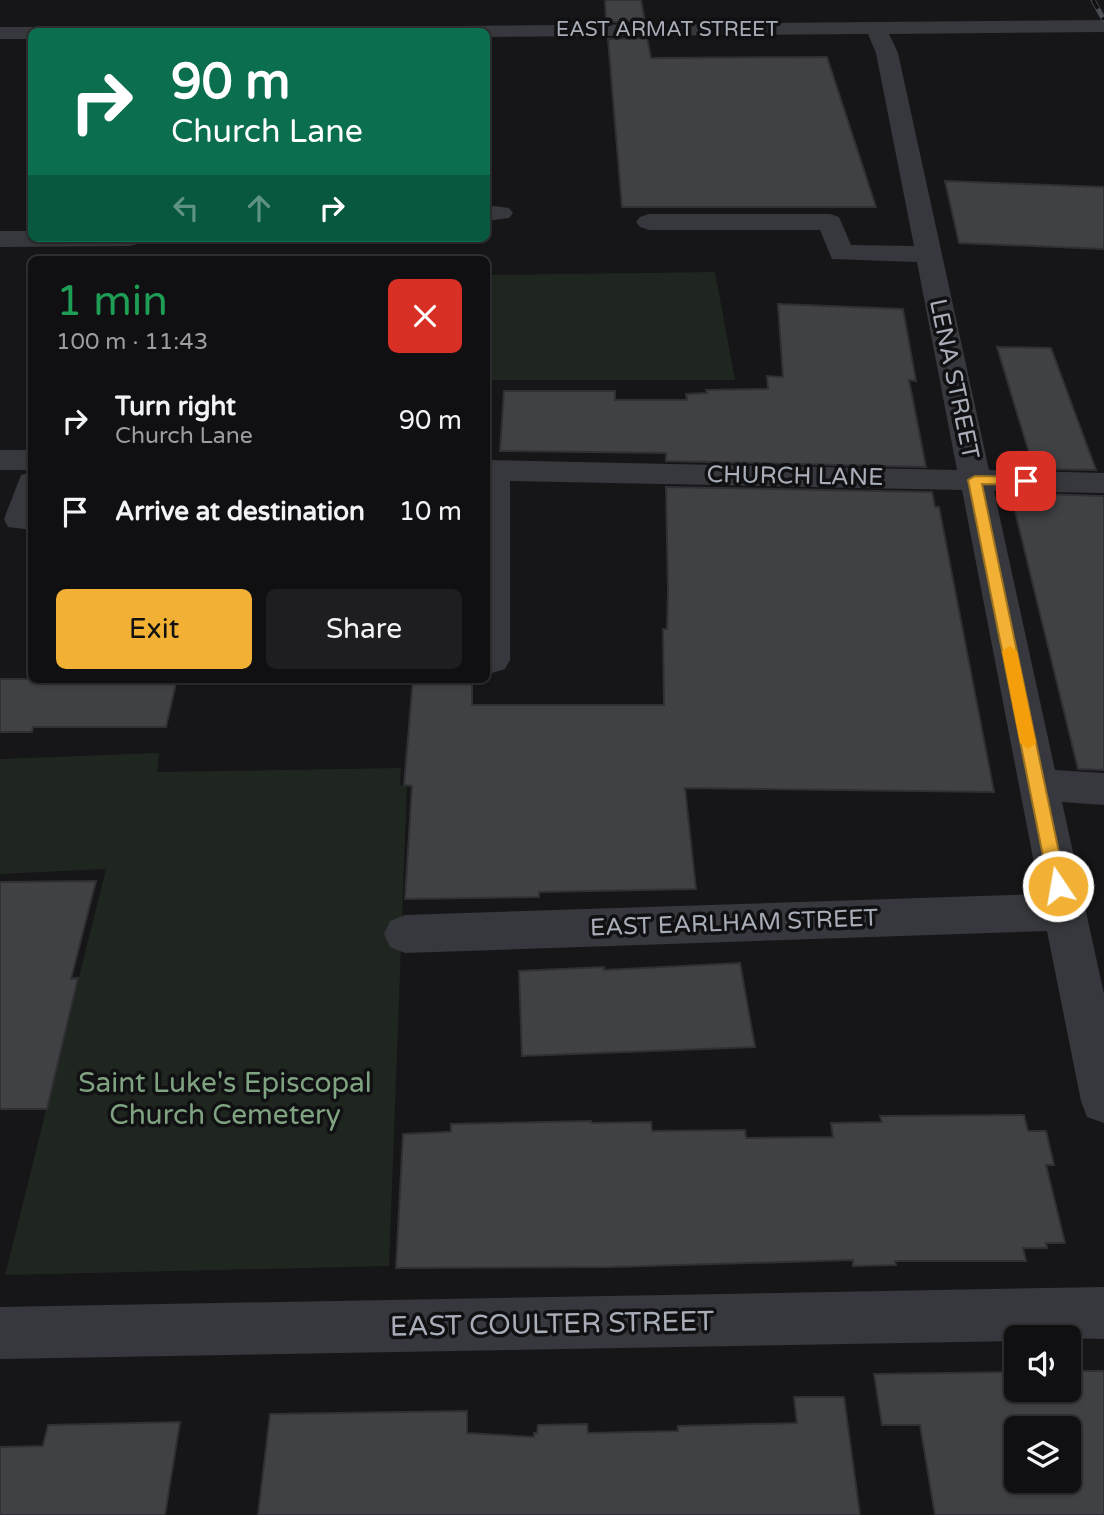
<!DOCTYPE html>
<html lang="en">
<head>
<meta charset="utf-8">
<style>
  :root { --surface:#101012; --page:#1e1e20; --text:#f1f3f6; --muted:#9c9d9f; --line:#303032; --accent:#f2b134 }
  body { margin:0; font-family:"Varela Round",sans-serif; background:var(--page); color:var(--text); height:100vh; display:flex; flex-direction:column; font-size:26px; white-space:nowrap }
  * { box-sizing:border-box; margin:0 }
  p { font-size:23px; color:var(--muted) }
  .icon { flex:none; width:38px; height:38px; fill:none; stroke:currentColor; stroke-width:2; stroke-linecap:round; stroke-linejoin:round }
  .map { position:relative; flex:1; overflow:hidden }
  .drawer { position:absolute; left:28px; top:256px; width:462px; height:427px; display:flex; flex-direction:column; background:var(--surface); border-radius:10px; box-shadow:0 2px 5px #0004,0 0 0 2px var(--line) }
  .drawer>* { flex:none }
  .guide { position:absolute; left:28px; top:28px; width:462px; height:214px; border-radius:10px; box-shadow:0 2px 5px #0004,0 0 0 2px var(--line); background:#0b6e4f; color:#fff; overflow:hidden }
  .controls { position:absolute; left:1004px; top:1325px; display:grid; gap:14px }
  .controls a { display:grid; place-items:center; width:77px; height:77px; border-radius:10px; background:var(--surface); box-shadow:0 2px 5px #0004,0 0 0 2px var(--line); font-size:35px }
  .pin { position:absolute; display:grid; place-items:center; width:60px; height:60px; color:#fff; margin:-30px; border-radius:14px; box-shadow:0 4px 10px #0006 }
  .me { position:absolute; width:77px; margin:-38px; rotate:348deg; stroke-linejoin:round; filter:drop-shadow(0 0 5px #0008) }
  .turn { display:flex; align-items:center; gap:24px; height:147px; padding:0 28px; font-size:32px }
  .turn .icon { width:91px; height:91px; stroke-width:2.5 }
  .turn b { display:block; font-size:49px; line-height:60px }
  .lanes { display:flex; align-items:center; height:66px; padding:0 28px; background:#0003; justify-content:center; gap:35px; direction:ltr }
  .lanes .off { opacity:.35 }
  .round { display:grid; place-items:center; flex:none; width:74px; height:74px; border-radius:10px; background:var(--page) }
  .overview { display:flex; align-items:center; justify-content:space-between; height:119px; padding:0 28px }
  h1 { font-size:42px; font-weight:600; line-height:52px; color:#1e9e55 }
  .cta { display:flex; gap:14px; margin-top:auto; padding:14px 28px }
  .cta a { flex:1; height:80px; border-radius:10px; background:var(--accent); color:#111; font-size:28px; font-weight:600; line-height:80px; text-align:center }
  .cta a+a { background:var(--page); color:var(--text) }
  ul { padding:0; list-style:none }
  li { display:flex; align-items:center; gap:21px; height:91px; padding:0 28px }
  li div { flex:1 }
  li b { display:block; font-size:26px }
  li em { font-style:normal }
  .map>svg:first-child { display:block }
  .green { fill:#1e261f }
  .building { fill:#404145; stroke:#303034; stroke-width:2; fill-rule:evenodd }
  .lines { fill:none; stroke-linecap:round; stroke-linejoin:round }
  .minor { fill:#37383d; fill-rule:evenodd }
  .rail-casing { stroke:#4a4c52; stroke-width:5 }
  .rail { stroke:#111113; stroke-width:3.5; stroke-dasharray:10; stroke-linecap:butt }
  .route { fill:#f2b134; stroke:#9d7322; stroke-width:2 }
  .slow { fill:#f59e0b }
  .labels { text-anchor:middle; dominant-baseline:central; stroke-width:7; stroke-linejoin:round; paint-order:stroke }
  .far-street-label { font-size:21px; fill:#a8adb8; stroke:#111113 }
  .street-label { font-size:24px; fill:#a8adb8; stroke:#111113 }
  .near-park-label { font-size:28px; fill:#7fa381; stroke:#111113 }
  .near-street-label { font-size:28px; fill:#a8adb8; stroke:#111113 }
</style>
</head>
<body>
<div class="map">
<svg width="1104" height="1515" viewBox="0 0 1104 1515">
  <rect width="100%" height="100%" fill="#161618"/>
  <path class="green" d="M715,272L735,380H487V275Z
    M159,753L157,772L401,768L400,785L407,786L389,1266L5,1275L106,869L0,874V759Z"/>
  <path class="building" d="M605,0H641L645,22H606Z
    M647,38L651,58L827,57L876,207H622L608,39Z
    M945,181L1104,187V249L959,243Z
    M778,304L903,309L916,381L909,380L926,467L666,461V453L500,451L504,391H615V400H687L686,394L707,393L706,390L768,389L767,376L783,377Z
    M997,347L1051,348L1096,470L1034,469Z
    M666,487L932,492L935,507H939L994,792L685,788L696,889L539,892V897L405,899L412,786L404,785L413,679H472V705H664L663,629H667L668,590Z
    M1041,494L1104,496V770L1078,769L1012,499L1043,500Z
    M0,679H177L166,727H33L32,732H0Z
    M96,881L71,979L78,978L47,1109H0V882Z
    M740,963L755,1047L522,1056L519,971L604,967V970Z
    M1024,1115L1028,1131H1046L1054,1165H1046L1065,1243H1046L1047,1248H1023L1026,1261H895L896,1265L853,1266V1260L612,1267L396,1268L403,1134L447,1132H451V1124L591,1121L592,1123L651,1122L652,1131L745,1130L746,1138L833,1137L831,1123L882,1122L880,1116Z
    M1069,1371H1104V1515H935L920,1425H882L874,1374L1017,1372V1390H1069ZM1017,1428H1069V1480H1017Z
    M794,1397H844L860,1515H258L270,1414L467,1411V1433L534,1437V1433H537L538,1425L587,1424L588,1433L678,1431V1426L797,1423Z
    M180,1422L165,1515H0V1447L43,1446L48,1425Z"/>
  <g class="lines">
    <path class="minor" d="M1104,20V32L889,34L898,53L989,470L1104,473V493L994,491L1055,770L1104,773V805L1062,802L1104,994V1123L1087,1117L1081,1101L1047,931L405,953L390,947L384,934L390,921L405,915L1040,894L962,490L510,481V660L505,669L492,673L486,672V460L957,470L917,262L832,259L820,230H649L640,227L636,222L640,217L649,214H830L839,217L851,245L914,246L876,53L868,34L486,37V32H221L224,28Z
      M0,27H32L41,32H32V39H0Z
      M486,205L509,208L513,213L509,218L486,221Z
      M0,231H32V238H142L138,244L129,246L0,247Z
      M0,450H32V470H0Z
      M32,472V530L8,527L4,519L21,475Z
      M1104,1287V1339L1017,1337V1341L0,1359V1307Z"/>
    <defs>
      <path id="rail" d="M1093,0L1104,20"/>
    </defs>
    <use href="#rail" class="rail-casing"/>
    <use href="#rail" class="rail"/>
  </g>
  <path class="route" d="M975,476L1026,477L1033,481L1026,485L982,484L1066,886L1064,891L1058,893L1052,891L1049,886L968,480Z"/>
  <path class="slow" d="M1010,646L1017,651L1036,743L1028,749L1020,743L1002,651Z"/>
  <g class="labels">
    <g class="far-street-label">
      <text x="667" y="29">EAST ARMAT STREET</text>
    </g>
    <g class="street-label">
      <text transform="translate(954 379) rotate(78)">LENA STREET</text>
      <text transform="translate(795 476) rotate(1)">CHURCH LANE</text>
      <text transform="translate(734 923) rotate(-2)">EAST EARLHAM STREET</text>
    </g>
    <g class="near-park-label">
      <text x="225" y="1083">Saint Luke's Episcopal<tspan x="225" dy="32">Church Cemetery</tspan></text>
    </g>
    <g class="near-street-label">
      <text transform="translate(552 1324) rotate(-1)">EAST COULTER STREET</text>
    </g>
  </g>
</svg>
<div class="controls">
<a><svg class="icon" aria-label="sound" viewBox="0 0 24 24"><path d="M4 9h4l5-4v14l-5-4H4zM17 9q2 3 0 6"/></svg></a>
<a><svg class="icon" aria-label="layers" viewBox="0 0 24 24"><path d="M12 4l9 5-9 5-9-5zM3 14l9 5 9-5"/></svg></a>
</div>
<div class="pin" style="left:1026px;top:481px;background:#d93025"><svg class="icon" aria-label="arrive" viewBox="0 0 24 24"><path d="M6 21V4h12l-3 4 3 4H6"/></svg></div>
<svg class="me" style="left:1058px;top:886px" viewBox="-20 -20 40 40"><circle r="17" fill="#f2b134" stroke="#fff" stroke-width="3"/><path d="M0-11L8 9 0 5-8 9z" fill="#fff"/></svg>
<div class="guide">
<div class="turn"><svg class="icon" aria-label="right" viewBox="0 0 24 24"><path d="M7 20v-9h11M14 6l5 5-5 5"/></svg><div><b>90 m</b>Church Lane</div></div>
<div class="lanes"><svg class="icon off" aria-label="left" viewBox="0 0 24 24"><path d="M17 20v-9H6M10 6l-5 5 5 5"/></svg><svg class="icon off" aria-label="ahead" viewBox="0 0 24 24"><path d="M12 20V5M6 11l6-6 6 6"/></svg><svg class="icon" aria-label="right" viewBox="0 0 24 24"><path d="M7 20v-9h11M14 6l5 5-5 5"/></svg></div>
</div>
<section class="drawer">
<div class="overview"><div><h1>1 min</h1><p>100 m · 11:43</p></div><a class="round" style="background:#d93025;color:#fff"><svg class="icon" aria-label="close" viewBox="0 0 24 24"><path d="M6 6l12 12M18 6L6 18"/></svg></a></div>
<ul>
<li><svg class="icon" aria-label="right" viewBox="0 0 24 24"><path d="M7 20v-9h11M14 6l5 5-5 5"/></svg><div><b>Turn right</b><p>Church Lane</p></div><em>90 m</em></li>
<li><svg class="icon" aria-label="arrive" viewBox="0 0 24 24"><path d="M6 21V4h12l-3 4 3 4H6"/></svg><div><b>Arrive at destination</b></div><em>10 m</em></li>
</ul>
<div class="cta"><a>Exit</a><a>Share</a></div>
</section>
</div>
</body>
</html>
